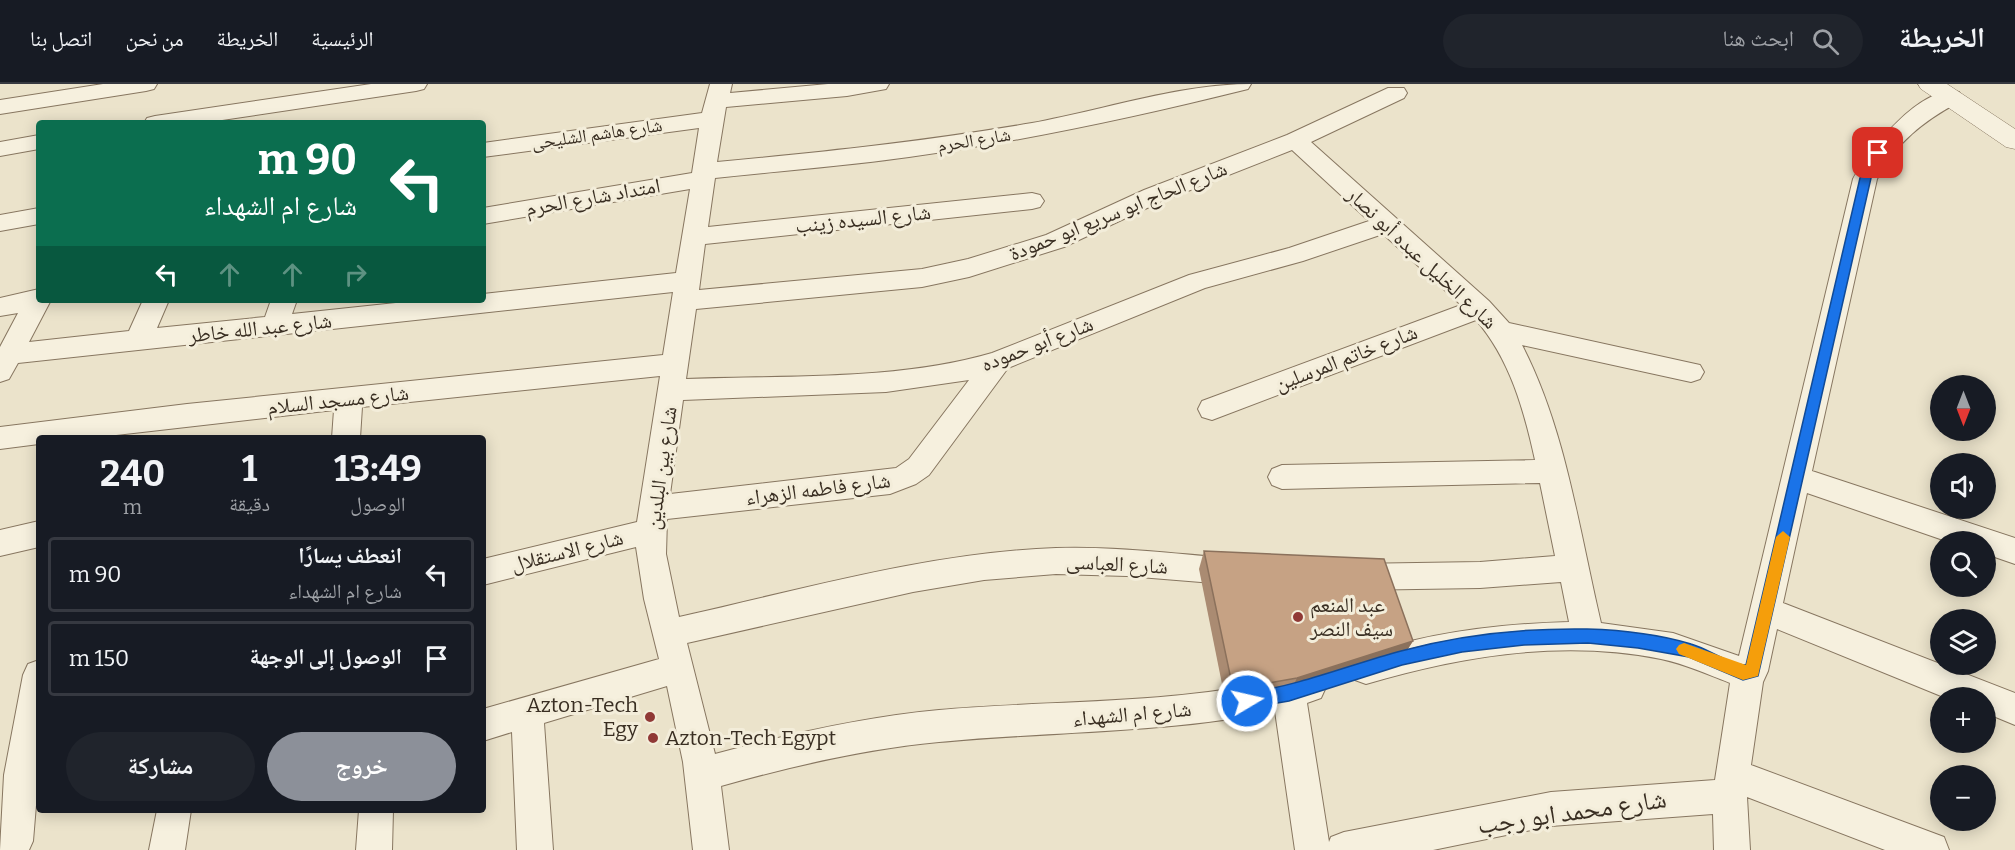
<!DOCTYPE html>
<html lang="ar">
<head>
<meta charset="utf-8">
<style>
  :root { --surface:#171b24; --page:#20242c; --text:#f1f3f6; --muted:#9ea1a6; --line:#363941; --accent:#8c9099 }
  body { margin:0; font-family:Bitter,"Noto Naskh Arabic",serif; background:var(--page); color:var(--text); direction:rtl; height:100vh; display:flex; flex-direction:column; font-size:22px; white-space:nowrap }
  * { box-sizing:border-box; margin:0 }
  p { font-size:20px; color:var(--muted) }
  .icon { flex:none; width:33px; height:33px; fill:none; stroke:currentColor; stroke-width:2; stroke-linecap:round; stroke-linejoin:round }
  .map { position:relative; flex:1; overflow:hidden; direction:ltr }
  .sheet { position:absolute; left:36px; top:351px; width:450px; height:378px; display:flex; flex-direction:column; background:var(--surface); border-radius:6px; box-shadow:0 3px 15px #0003; direction:rtl }
  .sheet>* { flex:none }
  .top-card { position:absolute; left:36px; top:36px; width:450px; height:183px; border-radius:6px; box-shadow:0 3px 15px #0003; direction:rtl; background:#0b6e4f; color:#fff; overflow:hidden }
  .needle { width:39px; rotate:180deg }
  .buttons { position:absolute; left:1930px; top:291px; display:grid; gap:12px }
  .buttons a { display:grid; place-items:center; width:66px; height:66px; border-radius:50%; background:var(--surface); box-shadow:0 3px 15px #0003; font-size:30px }
  .pin { position:absolute; display:grid; place-items:center; width:51px; height:51px; color:#fff; margin:-26px; border-radius:12px; box-shadow:0 3px 9px #0006 }
  .me { position:absolute; width:66px; margin:-33px; rotate:81deg; stroke-linejoin:round; filter:drop-shadow(0 0 4px #0008) }
  .turn { display:flex; align-items:center; gap:21px; height:126px; padding:0 30px; font-size:27px }
  .turn .icon { width:78px; height:78px; stroke-width:2.5 }
  .turn b { display:block; font-size:42px; line-height:51px }
  .lanes { display:flex; align-items:center; height:57px; padding:0 30px; background:#0003; justify-content:center; gap:30px; direction:ltr }
  .lanes .off { opacity:.35 }
  .eta { display:flex; justify-content:space-evenly; align-items:center; height:102px; text-align:center }
  .eta b { font-size:36px; font-weight:700; line-height:42px }
  .button { display:flex; gap:12px; margin-top:auto; padding:12px 30px }
  .button a { flex:1; height:69px; border-radius:36px; background:var(--accent); color:#fff; font-size:24px; font-weight:700; line-height:69px; text-align:center }
  .button a+a { background:var(--page); color:var(--text) }
  ul { padding:0; list-style:none }
  li { display:flex; align-items:center; gap:18px; height:75px; margin:0 12px 9px; padding:0 18px; border:3px solid var(--line); border-radius:6px }
  li div { flex:1 }
  li b { display:block; font-size:22px }
  li em { font-style:normal }
  header { display:flex; align-items:center; gap:36px; box-sizing:border-box; height:84px; padding:0 30px; background:var(--surface); border-bottom:2px solid var(--line) }
  header strong { font-size:28px }
  nav { display:flex; gap:33px; margin-inline-start:auto; font-size:21px }
  .search { width:420px; height:54px; background:var(--page); display:flex; align-items:center; gap:15px; box-sizing:border-box; padding:0 21px; border-radius:33px; color:var(--muted); font-size:22px }
  .map>svg:first-child { display:block }
  .lines { fill:none; stroke-linecap:round; stroke-linejoin:round }
  .minor-casing { stroke:#877660; stroke-width:2 }
  .tertiary-casing { stroke:#877660; stroke-width:1 }
  .minor { fill:#f6f0de; fill-rule:evenodd }
  .tertiary { fill:#f6f0de; fill-rule:evenodd }
  .wall { fill:#aa8b72 }
  .shaded-wall { fill:#8b715c }
  .building { fill:#c6a284; stroke:#8b715c; stroke-width:1.5 }
  .route { fill:#1a73e8; stroke:#114b97; stroke-width:1.5 }
  .slow { fill:#f59e0b }
  .poi-dot { fill:#903936; stroke:#f3edda; stroke-width:2 }
  .labels { text-anchor:middle; dominant-baseline:central; stroke-width:6; stroke-linejoin:round; paint-order:stroke }
  .far-street-label { font-size:18px; fill:#392e22; stroke:#f3edda }
  .street-label { font-size:21px; fill:#392e22; stroke:#f3edda }
  .poi-label { font-size:21px; fill:#392e22; stroke:#f3edda; text-anchor:start }
  .near-street-label { font-size:26px; fill:#392e22; stroke:#f3edda }
</style>
</head>
<body>
<header>
<strong>الخريطة</strong>
<div class="search"><svg class="icon" aria-label="search" viewBox="0 0 24 24"><circle cx="10" cy="10" r="6"/><path d="M15 15l6 6"/></svg>ابحث هنا</div>
<nav><a>الرئيسية</a><a>الخريطة</a><a>من نحن</a><a>اتصل بنا</a></nav>
</header>
<div class="map">
<svg width="2015" height="766" viewBox="0 0 2015 766">
  <rect width="100%" height="100%" fill="#ebe3cb"/>
  <g class="lines">
    <defs>
      <path id="minor" d="M103,0H157L154,5L146,7L0,30V16Z
        M371,0H427L424,5L416,7L202,39H144L147,34L155,32Z
        M710,0H732L730,9L828,0H889L886,5L847,12L726,23L717,78C823,68 928,57 1032,39C1104,26 1179,0 1251,0L1248,5C1136,33 1023,57 909,73C845,82 780,87 715,94L708,143L1032,109L1040,111L1044,117L1040,123L1032,125L705,160L699,206L922,185L968,175L1046,151L1144,106L1287,51L1388,4H1404L1407,9L1404,14L1311,58L1489,217L1509,239L1700,281L1704,288L1700,295L1691,298L1522,261C1566,346 1579,446 1601,539L1673,549L1739,572L1853,95C1869,66 1921,0 1959,8L1962,13L1959,18C1923,37 1896,59 1877,95L1812,387L2015,454V480L1986,470V458H1949L1807,409L1783,519L2015,609V641L1986,629V614H1946L1777,545L1768,587L1763,598L1751,681L1944,753L1949,766H1885L1747,713L1750,766H1714L1713,730L1551,742L1433,766H1295L1275,627C1164,650 1052,647 939,658C865,665 792,682 721,702L729,766H693L683,678L667,602L544,639L553,766H517L512,648L483,657V625L659,575L644,515L636,463L483,501V475L637,438L660,292L362,323L360,354H332L334,326L90,354H39V360L0,365V343L187,320L663,271L673,208L18,279L9,295L0,298V263L18,229L0,232V214L39,205V216H51L29,258L129,247L143,216H169L157,244L265,233L271,216H297L292,230L424,216H483V210L676,189L690,105L483,140V124L692,89L699,44L483,73V59L702,29ZM1292,66L1369,137L1289,164L1189,191L992,269C896,297 786,291 686,295L696,225L922,203L969,193L1064,163L1160,118ZM1383,150L1461,221L1202,317L1198,325L1202,333L1212,336L1476,236C1510,275 1524,326 1535,376L1282,381L1272,385L1268,393L1272,401L1282,405L1540,399L1555,472L1480,478L1353,480L1342,484L1338,493L1342,502L1353,506L1480,504L1561,498L1569,538C1497,540 1422,549 1355,574L1350,585L1355,596L1366,600C1461,572 1562,555 1661,575C1685,580 1707,590 1730,599L1715,696L1551,708L1344,748L1331,753L1329,758L1307,619L1321,614L1326,603L1321,592L1310,588C1189,622 1062,615 939,626C863,633 789,650 715,670L687,559L913,508L984,496L1056,490L1127,492L1238,501L1249,497L1253,488L1249,479L1238,475C1178,470 1116,462 1056,464C932,468 800,506 679,533L666,470L667,435L890,410L916,400L929,391L1008,284L1205,204L1303,177ZM969,296L909,375L896,384L670,410L683,316L886,308Z
        M39,51V65L0,72V58Z
        M39,124V140L0,147V131Z
        M39,437V463L0,472V446Z
        M39,576V685L33,757L29,766H0L4,691L23,591L28,580Z
        M157,726H191L185,766H149Z
        M359,726H393L392,766H356Z"/>
      <path id="tertiary" d="M1918,0H1947L2015,45V65L2006,63L1921,5Z"/>
    </defs>
    <use href="#minor" class="minor-casing"/>
    <use href="#tertiary" class="tertiary-casing"/>
    <use href="#minor" class="minor"/>
    <use href="#tertiary" class="tertiary"/>
  </g>
  <path class="wall" d="M1204,467L1413,557L1402,574L1289,610L1226,620L1199,485Z"/>
  <path class="shaded-wall" d="M1413,557L1402,574L1289,610L1297,594Z"/>
  <path class="building" d="M1204,467L1384,475L1413,557L1297,594L1233,605Z"/>
  <path class="route" d="M1875,66L1884,69L1871,94L1758,592L1743,596L1689,573L1638,564L1588,559L1524,561L1462,568L1402,581L1289,617L1247,624L1242,622L1239,617L1242,612L1247,609C1301,601 1349,581 1401,567C1460,551 1525,544 1587,545C1621,546 1658,550 1691,560C1709,565 1728,580 1746,581L1860,94Z"/>
  <path class="slow" d="M1783,447L1790,453L1758,592L1743,596L1679,570L1676,565L1679,561L1684,559L1746,581L1776,453Z"/>
  <g class="poi-dot">
    <circle cx="1298" cy="533" r="6"/>
    <circle cx="650" cy="633" r="6"/>
    <circle cx="653" cy="654" r="6"/>
  </g>
  <g class="labels">
    <g class="far-street-label">
      <text transform="translate(597 50) rotate(-8)">شارع هاشم الشليحى</text>
      <text transform="translate(974 56) rotate(-9)">شارع الحرم</text>
    </g>
    <g class="street-label">
      <text transform="translate(593 113) rotate(-10)">امتداد شارع الحرم</text>
      <text transform="translate(1118 127) rotate(-22)">شارع الحاج ابو سريع ابو حمودة</text>
      <text transform="translate(863 135) rotate(-6)">شارع السيده زينب</text>
      <text transform="translate(1422 174) rotate(43)">شارع الخليل عبده أبو نصار</text>
      <text transform="translate(260 244) rotate(-6)">شارع عبد الله خاطر</text>
      <text transform="translate(1037 260) rotate(-21)">شارع أبو حموده</text>
      <text transform="translate(1346 274) rotate(-21)">شارع خاتم المرسلين</text>
      <text transform="translate(338 316) rotate(-6)">شارع مسجد السلام</text>
      <text transform="translate(661 384) rotate(-82)">شارع بين البلدين</text>
      <text transform="translate(818 405) rotate(-7)">شارع فاطمه الزهراء</text>
      <text transform="translate(567 467) rotate(-14)">شارع الاستقلال</text>
      <text transform="translate(1117 480) rotate(3)">شارع العباسى</text>
      <text transform="translate(1132 630) rotate(-5)">شارع ام الشهداء</text>
    </g>
    <g class="poi-label">
      <text x="1310" y="521">عبد المنعم<tspan x="1310" dy="24">سيف النصر</tspan></text>
      <text x="638" y="621" text-anchor="end">Azton-Tech<tspan x="638" dy="24">Egy</tspan></text>
      <text x="665" y="654">Azton-Tech Egypt</text>
    </g>
    <g class="near-street-label">
      <text transform="translate(1572 728) rotate(-8)">شارع محمد ابو رجب</text>
    </g>
  </g>
</svg>
<div class="buttons">
<a><svg class="needle" viewBox="-14 -14 28 28"><path d="M0-13l5 13h-10z" fill="#e53935"/><path d="M0 13l5-13h-10z" fill="#9ea1a6"/></svg></a>
<a><svg class="icon" aria-label="sound" viewBox="0 0 24 24"><path d="M4 9h4l5-4v14l-5-4H4zM17 9q2 3 0 6"/></svg></a>
<a><svg class="icon" aria-label="search" viewBox="0 0 24 24"><circle cx="10" cy="10" r="6"/><path d="M15 15l6 6"/></svg></a>
<a><svg class="icon" aria-label="layers" viewBox="0 0 24 24"><path d="M12 4l9 5-9 5-9-5zM3 14l9 5 9-5"/></svg></a>
<a>+</a>
<a>−</a>
</div>
<div class="pin" style="left:1878px;top:69px;background:#d93025"><svg class="icon" aria-label="arrive" viewBox="0 0 24 24"><path d="M6 21V4h12l-3 4 3 4H6"/></svg></div>
<svg class="me" style="left:1247px;top:617px" viewBox="-20 -20 40 40"><circle r="17" fill="#1a73e8" stroke="#fff" stroke-width="3"/><path d="M0-11L8 9 0 5-8 9z" fill="#fff"/></svg>
<div class="top-card">
<div class="turn"><svg class="icon" aria-label="left" viewBox="0 0 24 24"><path d="M17 20v-9H6M10 6l-5 5 5 5"/></svg><div><b>90 m</b>شارع ام الشهداء</div></div>
<div class="lanes"><svg class="icon" aria-label="left" viewBox="0 0 24 24"><path d="M17 20v-9H6M10 6l-5 5 5 5"/></svg><svg class="icon off" aria-label="ahead" viewBox="0 0 24 24"><path d="M12 20V5M6 11l6-6 6 6"/></svg><svg class="icon off" aria-label="ahead" viewBox="0 0 24 24"><path d="M12 20V5M6 11l6-6 6 6"/></svg><svg class="icon off" aria-label="right" viewBox="0 0 24 24"><path d="M7 20v-9h11M14 6l5 5-5 5"/></svg></div>
</div>
<section class="sheet">
<div class="eta">
<div><b>13:49</b><p>الوصول</p></div>
<div><b>1</b><p>دقيقة</p></div>
<div><b>240</b><p>m</p></div>
</div>
<ul>
<li><svg class="icon" aria-label="left" viewBox="0 0 24 24"><path d="M17 20v-9H6M10 6l-5 5 5 5"/></svg><div><b>انعطف يسارًا</b><p>شارع ام الشهداء</p></div><em>90 m</em></li>
<li><svg class="icon" aria-label="arrive" viewBox="0 0 24 24"><path d="M6 21V4h12l-3 4 3 4H6"/></svg><div><b>الوصول إلى الوجهة</b></div><em>150 m</em></li>
</ul>
<div class="button"><a>خروج</a><a>مشاركة</a></div>
</section>
</div>
</body>
</html>
